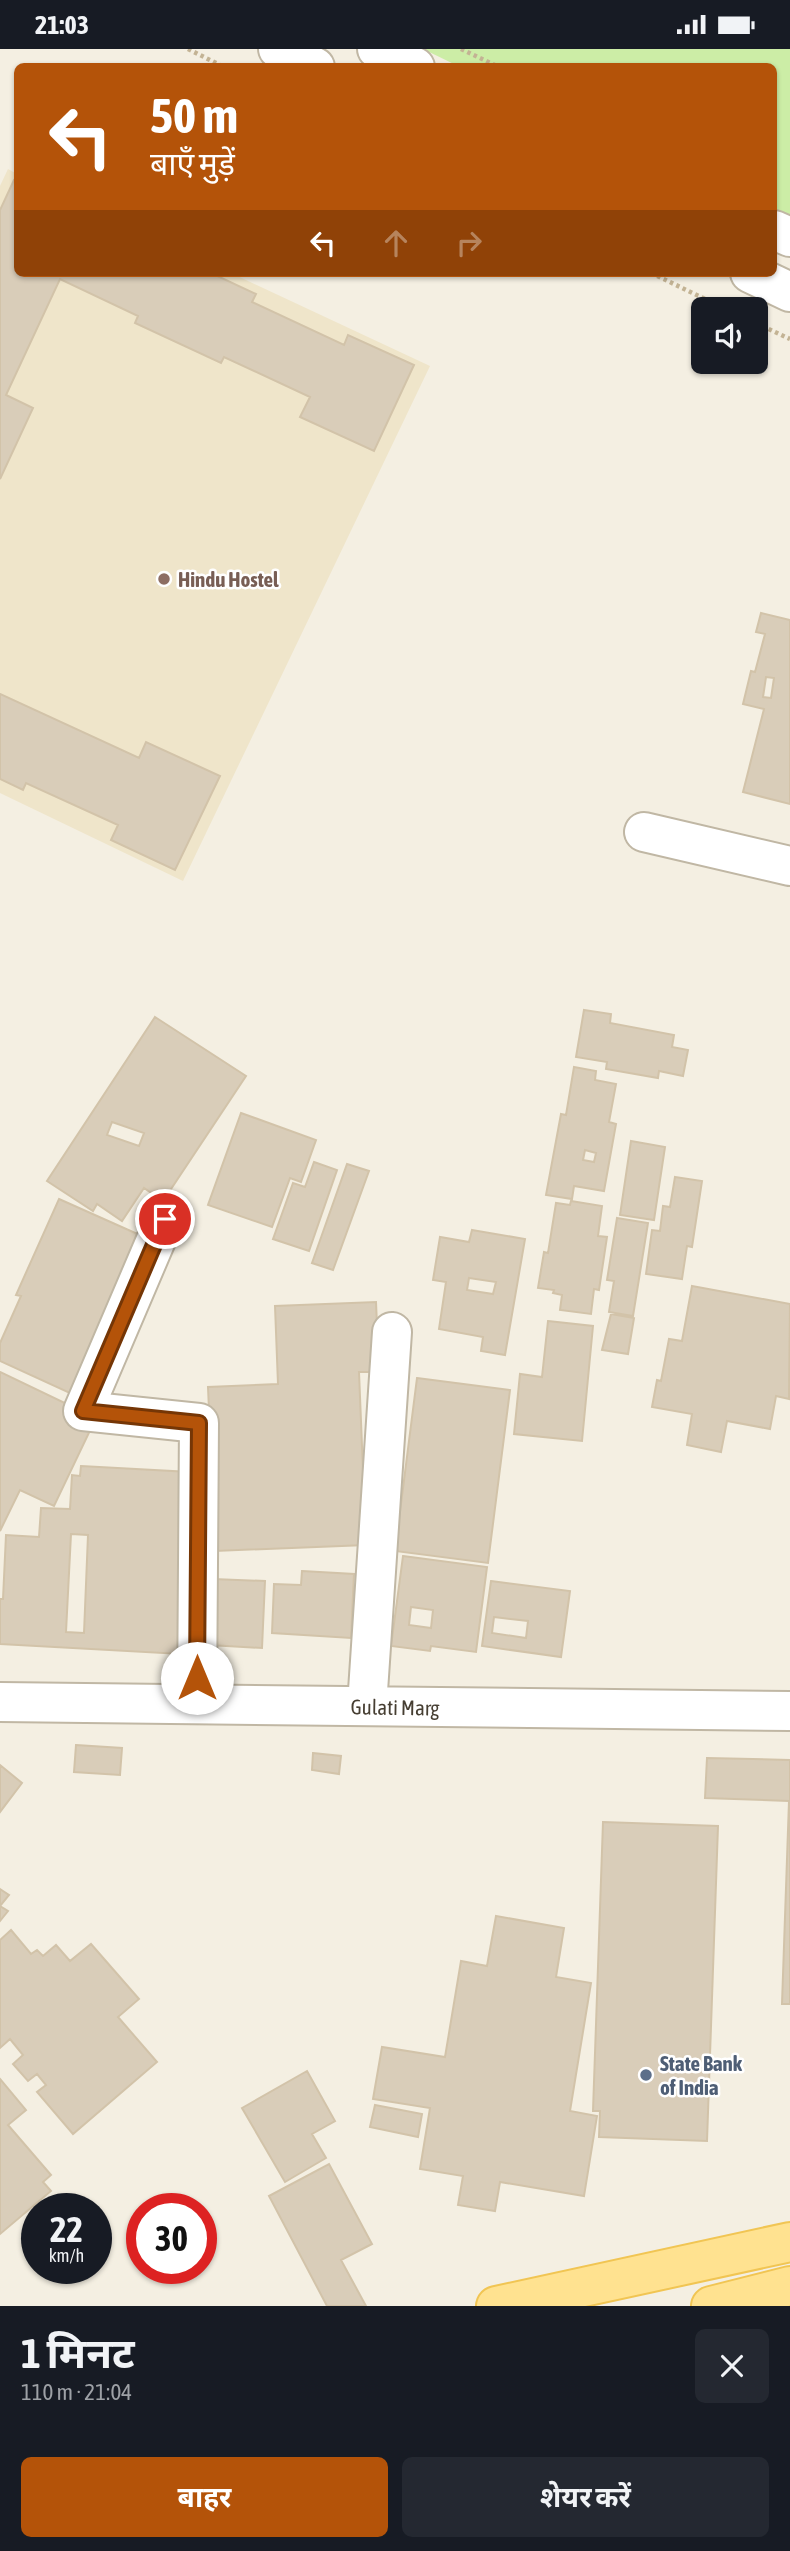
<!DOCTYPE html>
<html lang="hi">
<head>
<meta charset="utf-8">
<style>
  :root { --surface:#171b24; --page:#242831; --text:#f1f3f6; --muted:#9ea1a6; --accent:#b45309 }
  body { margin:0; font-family:"Asap Condensed","Noto Sans Devanagari",sans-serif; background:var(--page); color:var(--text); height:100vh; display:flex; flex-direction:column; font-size:26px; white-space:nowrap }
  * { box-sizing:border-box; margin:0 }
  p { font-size:23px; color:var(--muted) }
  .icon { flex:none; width:38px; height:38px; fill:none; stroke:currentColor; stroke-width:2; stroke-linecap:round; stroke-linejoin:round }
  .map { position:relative; height:2257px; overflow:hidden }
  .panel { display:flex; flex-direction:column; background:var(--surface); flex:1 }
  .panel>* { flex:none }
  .top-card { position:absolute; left:14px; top:14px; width:763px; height:214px; border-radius:10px; box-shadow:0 2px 5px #0004; background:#b45309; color:#fff; overflow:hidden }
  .tools { position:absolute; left:691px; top:248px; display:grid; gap:14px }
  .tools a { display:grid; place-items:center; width:77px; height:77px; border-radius:10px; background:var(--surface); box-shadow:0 2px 5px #0004; font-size:35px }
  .speed { position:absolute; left:21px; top:2144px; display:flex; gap:14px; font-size:35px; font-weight:700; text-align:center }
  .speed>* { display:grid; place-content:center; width:91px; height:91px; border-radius:50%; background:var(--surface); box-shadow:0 2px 5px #0004; line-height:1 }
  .speed small { font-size:18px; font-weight:400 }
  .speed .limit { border:10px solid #d22; background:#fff; color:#111 }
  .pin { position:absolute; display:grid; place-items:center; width:60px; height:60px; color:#fff; margin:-30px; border:4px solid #fff; border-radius:50%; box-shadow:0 2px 7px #0007 }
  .me { position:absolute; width:77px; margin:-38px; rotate:0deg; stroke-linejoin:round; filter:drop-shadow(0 0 5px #0008) }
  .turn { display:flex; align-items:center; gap:24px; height:147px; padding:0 21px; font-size:32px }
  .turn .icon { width:91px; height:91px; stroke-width:2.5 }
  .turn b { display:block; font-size:49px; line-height:60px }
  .lanes { display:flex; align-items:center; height:66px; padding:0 21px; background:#0003; justify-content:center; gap:35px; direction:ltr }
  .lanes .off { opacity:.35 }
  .round { display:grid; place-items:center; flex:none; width:74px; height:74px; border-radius:10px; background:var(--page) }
  .summary { display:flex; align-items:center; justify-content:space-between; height:119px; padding:0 21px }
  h1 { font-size:42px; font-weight:700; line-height:52px }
  .primary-button { display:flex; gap:14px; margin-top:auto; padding:14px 21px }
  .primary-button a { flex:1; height:80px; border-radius:10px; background:var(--accent); color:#fff; font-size:28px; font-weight:700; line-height:80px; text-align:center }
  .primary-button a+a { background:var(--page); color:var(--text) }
  .status { display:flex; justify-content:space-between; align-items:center; height:49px; padding:0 35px; background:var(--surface); direction:ltr }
  .status svg { height:19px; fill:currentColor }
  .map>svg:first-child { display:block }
  .education { fill:#efe5ca }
  .green { fill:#cceda6 }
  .building { fill:#d9cdb9; stroke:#d2c3a9; stroke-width:2; fill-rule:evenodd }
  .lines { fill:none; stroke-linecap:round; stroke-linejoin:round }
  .minor-casing { stroke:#c0b7a4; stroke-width:42 }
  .major-casing { stroke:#f1c553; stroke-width:42 }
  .path { stroke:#c3b394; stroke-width:4.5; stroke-dasharray:3.5 3.5; stroke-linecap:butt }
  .minor { stroke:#fff; stroke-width:38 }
  .major { stroke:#ffe290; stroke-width:38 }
  .route-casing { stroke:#753606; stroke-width:18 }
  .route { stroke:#b45309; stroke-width:12 }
  .education-dot { fill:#8d6e63; stroke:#fff; stroke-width:2.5 }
  .service-dot { fill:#5c6f8a; stroke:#fff; stroke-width:2.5 }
  .labels { text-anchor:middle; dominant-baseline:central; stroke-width:5; stroke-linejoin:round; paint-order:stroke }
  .education-label { font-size:21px; font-weight:bold; fill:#785e54; stroke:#fff; text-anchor:start }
  .street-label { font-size:21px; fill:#463e32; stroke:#fff }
  .service-label { font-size:21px; font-weight:bold; fill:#4e5e75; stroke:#fff; text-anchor:start }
</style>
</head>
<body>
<div class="status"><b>21:03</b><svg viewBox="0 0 49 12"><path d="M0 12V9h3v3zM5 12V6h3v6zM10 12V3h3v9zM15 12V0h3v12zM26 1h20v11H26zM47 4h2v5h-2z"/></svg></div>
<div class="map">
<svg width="790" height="2257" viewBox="0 0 790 2257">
  <rect width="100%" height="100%" fill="#f4efe2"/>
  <path class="education" d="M8,120L17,125L18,224H231L430,317L183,832L0,744V137Z"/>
  <path class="green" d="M423,0H790V174L774,166V18H460Z"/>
  <path class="building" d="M14,131L18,132V224H211L256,245L252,253L344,296L348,286L414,316L374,402L300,368L310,348L224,308L221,314L135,274L138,267L60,230L6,346L33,359L0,430V161Z
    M761,564L790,571V755L743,743L764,660L743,655L751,622L755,623L765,585L756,583ZM766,628L774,629L771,649L763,648Z
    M0,645L139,709L146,693L220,727L175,821L111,791L118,776L26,734L23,741L0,730Z
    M584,961L611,965L610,974L674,986L672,998L688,1001L683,1027L659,1022L658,1029L606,1020L607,1013L576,1008Z
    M155,968L246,1027L163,1152L144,1139L122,1172L97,1155L93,1162L47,1132ZM112,1073L144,1084L139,1097L107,1086Z
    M574,1018L596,1022L595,1031L616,1035L609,1073L616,1075L604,1142L574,1137L572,1150L546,1146L561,1065L566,1066ZM585,1101L596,1104L594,1113L583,1111Z
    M241,1064L316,1091L301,1133L290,1129L272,1178L208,1156Z
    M631,1092L665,1098L654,1171L620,1166Z
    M314,1113L337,1121L309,1202L273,1190L293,1134L305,1138Z
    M347,1115L369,1122L333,1221L312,1214Z
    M675,1128L702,1132L692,1198L687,1197L682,1230L646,1225L652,1181L660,1182L663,1157L670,1158Z
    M59,1150L151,1191L72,1345L0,1312V1294L21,1247L16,1246Z
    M571,1152L602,1157L598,1187L607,1188L599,1241L594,1240L591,1265L560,1261L562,1246L553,1244L554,1241L538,1239L544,1203L548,1204L556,1154L570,1156Z
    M617,1169L648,1174L633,1267L609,1263L614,1232L607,1231Z
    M472,1181L525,1190L505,1306L481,1302L483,1288L439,1280L446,1233L433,1231L440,1188L469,1193ZM469,1229L496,1233L493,1245L467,1241Z
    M692,1237L790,1255L789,1350L776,1347L770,1380L727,1372L721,1403L687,1396L692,1365L652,1358L657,1331L661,1332L669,1290L682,1292Z
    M376,1253L379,1323H359L366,1496L215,1502L208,1338L278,1335L275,1257Z
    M611,1265L634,1269L628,1305L602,1301Z
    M548,1272L593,1277L582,1392L514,1385L520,1325L542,1328Z
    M0,1323L96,1369L54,1457L20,1441L0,1482Z
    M417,1329L510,1341L488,1514L395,1502Z
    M81,1417L190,1423L181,1605L0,1595V1550H3L6,1486L39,1488L41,1459L70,1460L72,1426L80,1427ZM71,1485L88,1486L84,1584L66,1583Z
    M403,1507L487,1518L476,1603L431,1597L430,1602L391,1597ZM411,1558L433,1561L431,1579L409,1576Z
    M302,1522L354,1525L351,1589L272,1584L274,1535L301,1536Z
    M213,1530L265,1532L262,1599L210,1596Z
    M491,1532L570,1542L561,1608L482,1597ZM494,1568L528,1572L526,1589L492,1584Z
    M76,1696L122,1699L120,1726L74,1723Z
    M313,1704L341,1707L339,1725L312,1721Z
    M707,1709L790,1711V1955H782L789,1752L705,1749Z
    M0,1716L22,1734L0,1763Z
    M603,1773L718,1777L707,2092L599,2088L600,2062H593Z
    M0,1840L9,1846L0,1857L8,1862L0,1872Z
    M496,1867L564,1879L556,1928L591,1934L570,2062L597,2067L584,2147L500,2133L495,2162L458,2156L463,2127L420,2120L430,2059L373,2050L382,1998L445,2008L461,1912L487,1917Z
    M11,1881L31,1905L37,1901L43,1907L56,1896L70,1912L91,1895L139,1950L118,1968L157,2013L73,2085L37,2043L46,2036L37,2025L28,2032L13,2015L23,2006L10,1990L0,1999V1891Z
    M307,2022L335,2072L312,2085L326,2109L285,2133L242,2059Z
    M0,2030L26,2061L8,2076L51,2126L43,2133L51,2142L0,2185Z
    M375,2056L422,2065L418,2088L370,2078Z
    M329,2115L372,2195L341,2211L366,2257H327L269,2147Z"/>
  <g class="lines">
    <defs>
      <path id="minor" d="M278,0L315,18
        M377,0L415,18
        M774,181L790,188
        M750,224L790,243
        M644,783L790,817
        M165,1170L83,1362L199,1374L197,1655
        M0,1653L790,1662
        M367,1657L392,1283"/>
      <path id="major" d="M496,2257L790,2193
        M711,2257L790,2237"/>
    </defs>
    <use href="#minor" class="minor-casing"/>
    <use href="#major" class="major-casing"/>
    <path class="path" d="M188,0L224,18
      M461,0L499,18
      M651,224L728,261
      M756,274L790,290"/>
    <use href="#minor" class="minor"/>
    <use href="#major" class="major"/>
  </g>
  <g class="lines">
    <defs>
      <path id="route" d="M165,1170L83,1362L199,1374L197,1629"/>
    </defs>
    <use href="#route" class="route-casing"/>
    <use href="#route" class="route"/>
  </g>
  <circle class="education-dot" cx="164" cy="530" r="7"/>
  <circle class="service-dot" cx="646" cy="2026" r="7"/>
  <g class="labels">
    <g class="education-label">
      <text x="178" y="530">Hindu Hostel</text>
    </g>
    <g class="street-label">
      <text transform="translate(395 1658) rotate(1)">Gulati Marg</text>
    </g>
    <g class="service-label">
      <text x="660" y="2014">State Bank<tspan x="660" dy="24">of India</tspan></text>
    </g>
  </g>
</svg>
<div class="tools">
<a><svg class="icon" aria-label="sound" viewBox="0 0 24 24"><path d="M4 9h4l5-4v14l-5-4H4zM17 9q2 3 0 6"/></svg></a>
</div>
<div class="speed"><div>22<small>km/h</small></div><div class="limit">30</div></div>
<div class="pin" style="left:165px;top:1170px;background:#d93025"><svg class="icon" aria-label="arrive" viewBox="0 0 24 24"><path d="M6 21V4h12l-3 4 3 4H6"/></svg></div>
<svg class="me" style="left:197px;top:1629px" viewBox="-20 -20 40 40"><circle r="19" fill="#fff"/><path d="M0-13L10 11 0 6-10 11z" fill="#b45309"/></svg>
<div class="top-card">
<div class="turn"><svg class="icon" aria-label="left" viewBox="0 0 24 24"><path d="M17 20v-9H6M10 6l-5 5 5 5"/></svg><div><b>50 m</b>बाएँ मुड़ें</div></div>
<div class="lanes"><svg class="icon" aria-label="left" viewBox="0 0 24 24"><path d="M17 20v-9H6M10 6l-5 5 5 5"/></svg><svg class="icon off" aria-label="ahead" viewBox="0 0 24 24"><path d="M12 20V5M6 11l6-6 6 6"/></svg><svg class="icon off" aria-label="right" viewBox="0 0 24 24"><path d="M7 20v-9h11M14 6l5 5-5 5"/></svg></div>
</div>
</div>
<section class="panel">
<div class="summary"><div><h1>1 मिनट</h1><p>110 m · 21:04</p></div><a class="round"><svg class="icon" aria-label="close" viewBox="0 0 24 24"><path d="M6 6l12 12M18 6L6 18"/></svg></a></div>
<div class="primary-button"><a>बाहर</a><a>शेयर करें</a></div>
</section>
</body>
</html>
